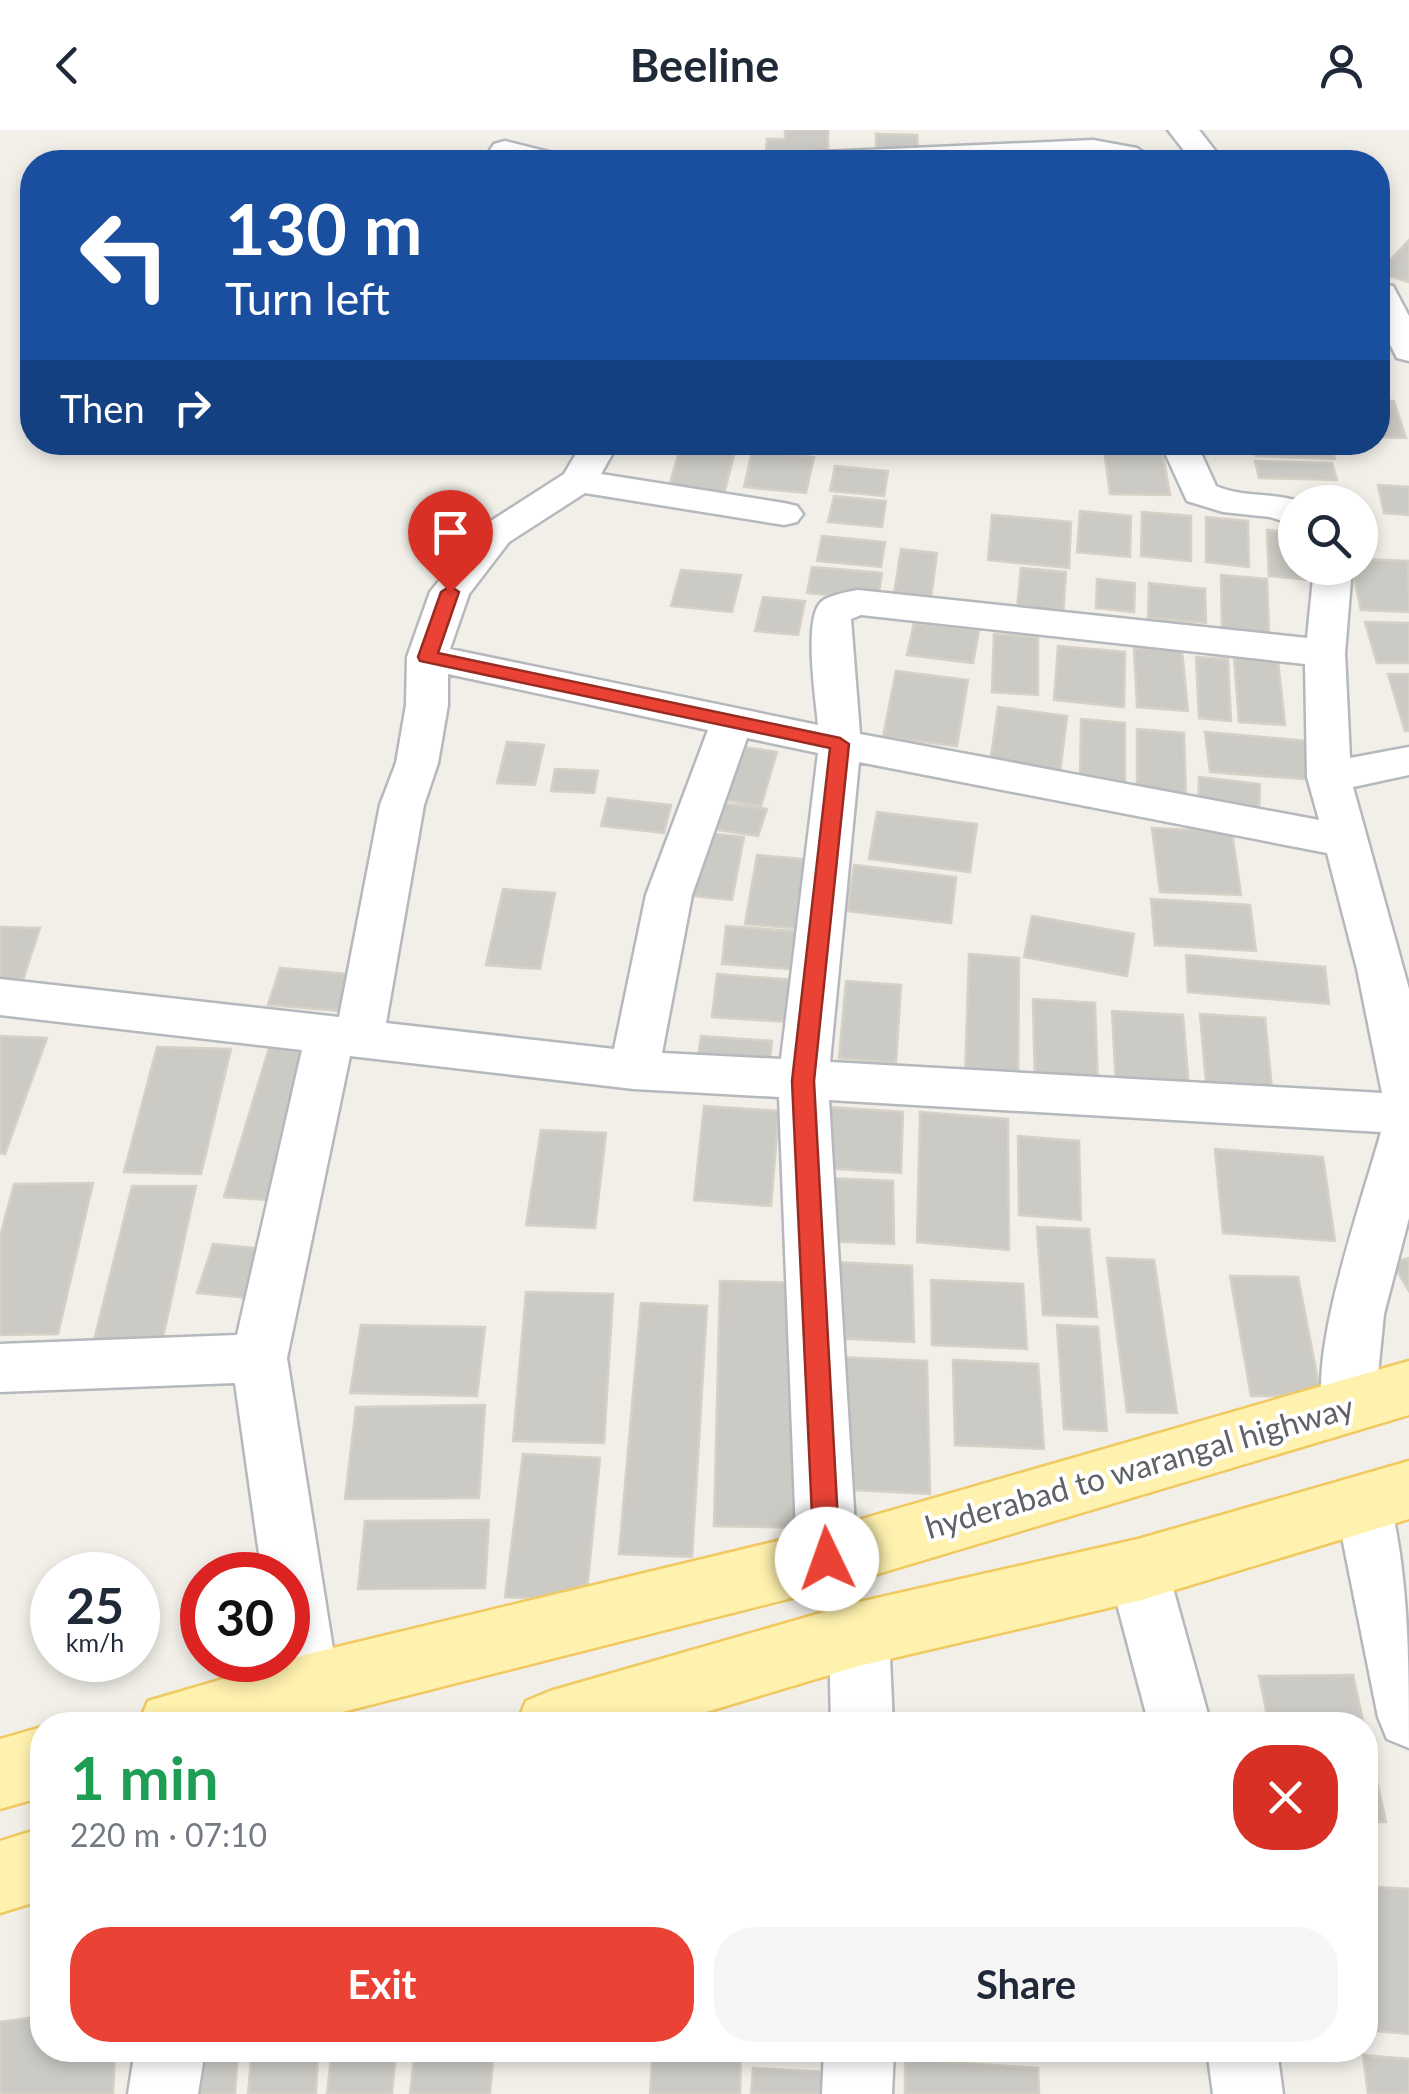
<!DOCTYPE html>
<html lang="en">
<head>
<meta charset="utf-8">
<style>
  :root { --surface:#fff; --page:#f6f6f7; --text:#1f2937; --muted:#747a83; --accent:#ea4335 }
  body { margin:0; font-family:Lato,sans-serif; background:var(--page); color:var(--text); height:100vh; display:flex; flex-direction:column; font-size:38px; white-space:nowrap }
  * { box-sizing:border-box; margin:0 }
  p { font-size:32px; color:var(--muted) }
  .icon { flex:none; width:55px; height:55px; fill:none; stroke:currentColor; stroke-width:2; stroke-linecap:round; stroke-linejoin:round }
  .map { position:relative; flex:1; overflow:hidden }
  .drawer { position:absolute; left:30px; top:1582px; width:1348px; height:350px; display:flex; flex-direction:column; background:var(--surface); border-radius:40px; box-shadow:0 5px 15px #0003 }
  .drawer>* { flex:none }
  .hud { position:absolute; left:20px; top:20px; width:1370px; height:305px; border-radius:40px; box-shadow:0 5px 15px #0003; background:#1a4fa0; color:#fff; overflow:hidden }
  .tools { position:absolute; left:1278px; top:355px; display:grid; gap:20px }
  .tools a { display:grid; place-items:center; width:100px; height:100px; border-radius:50%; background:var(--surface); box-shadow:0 5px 15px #0003; font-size:50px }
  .speed { position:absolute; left:30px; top:1422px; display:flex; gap:20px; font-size:50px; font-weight:700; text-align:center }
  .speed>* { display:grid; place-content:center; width:130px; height:130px; border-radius:50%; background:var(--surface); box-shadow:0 5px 15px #0003; line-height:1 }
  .speed small { font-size:25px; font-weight:400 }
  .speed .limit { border:15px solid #d22; background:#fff; color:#111 }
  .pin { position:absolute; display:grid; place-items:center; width:85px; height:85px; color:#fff; margin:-102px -42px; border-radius:50% 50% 50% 0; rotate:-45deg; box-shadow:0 0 10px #0007 }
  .pin .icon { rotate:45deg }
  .me { position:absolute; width:110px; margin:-55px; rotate:357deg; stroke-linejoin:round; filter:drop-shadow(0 0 8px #0008) }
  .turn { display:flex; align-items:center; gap:35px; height:210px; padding:0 40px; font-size:45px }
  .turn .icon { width:130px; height:130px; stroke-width:2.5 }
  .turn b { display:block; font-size:70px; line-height:85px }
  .then { display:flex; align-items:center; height:95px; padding:0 40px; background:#0003; gap:20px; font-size:38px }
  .round { display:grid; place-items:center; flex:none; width:105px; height:105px; border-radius:40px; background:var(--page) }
  .overview { display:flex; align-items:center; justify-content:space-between; height:170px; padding:0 40px }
  h1 { font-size:60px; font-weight:700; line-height:75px; color:#1e9e55 }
  .action { display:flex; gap:20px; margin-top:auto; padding:20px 40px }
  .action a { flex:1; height:115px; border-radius:40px; background:var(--accent); color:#fff; font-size:40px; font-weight:700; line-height:115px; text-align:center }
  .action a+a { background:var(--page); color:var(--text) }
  header { display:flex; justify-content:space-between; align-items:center; height:130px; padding:0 40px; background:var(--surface); font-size:45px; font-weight:700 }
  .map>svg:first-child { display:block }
  .building { fill:#cccac5; stroke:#d6d1c6; stroke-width:2.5 }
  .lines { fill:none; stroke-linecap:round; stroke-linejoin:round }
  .minor-casing { stroke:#b5b8bc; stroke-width:5 }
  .major-casing { stroke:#f2c960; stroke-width:5 }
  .minor { fill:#fff; fill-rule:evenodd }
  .major { fill:#fff2af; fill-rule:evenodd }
  .route { fill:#ea4335; stroke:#982c22; stroke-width:2.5 }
  .labels { text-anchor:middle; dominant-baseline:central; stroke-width:8; stroke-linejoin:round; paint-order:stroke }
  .street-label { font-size:32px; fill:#5f6368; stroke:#fff }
</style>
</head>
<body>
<header><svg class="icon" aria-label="back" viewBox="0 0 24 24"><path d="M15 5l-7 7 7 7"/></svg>Beeline<svg class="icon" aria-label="person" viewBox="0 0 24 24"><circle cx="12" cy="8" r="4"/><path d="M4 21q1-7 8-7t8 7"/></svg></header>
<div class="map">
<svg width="1409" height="1964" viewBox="0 0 1409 1964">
  <rect width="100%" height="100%" fill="#f1efe8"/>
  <path class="building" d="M785,0H828V23L766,22L767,9H785Z
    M876,4L917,5L918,20L876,19Z
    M1409,110V152L1378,143Z
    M1378,270L1394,271L1406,308L1378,307Z
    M682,312L737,313L723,368L667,363Z
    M1103,312L1161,313L1170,365L1110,364Z
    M1253,312H1331L1335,329L1256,326Z
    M752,321L814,327L806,363L744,357Z
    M1255,331L1332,333L1337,350L1259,348Z
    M835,336L888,341L884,366L830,361Z
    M1378,355L1409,357V385L1384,383Z
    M834,366L886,371L882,397L828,392Z
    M1080,381L1131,386L1130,427L1077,422Z
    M1142,382L1191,386V431L1141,426Z
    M992,385L1071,392L1069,438L988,430Z
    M1206,387L1248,391L1249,437L1206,432Z
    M1267,400L1295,402V438H1312L1313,450L1269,446Z
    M822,406L885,412L881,437L817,431Z
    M901,419L937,423L930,475L893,471Z
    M1360,429L1408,431L1409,482L1361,480L1352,438H1360Z
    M812,437L882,443L878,470L807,463Z
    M1021,438L1066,442L1063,484L1017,479Z
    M681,440L741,445L732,482L671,476Z
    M1221,445L1267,449L1269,505L1222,500Z
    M1097,449L1135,453L1134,482L1096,478Z
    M1149,453L1205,459L1206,493L1148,488Z
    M763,467L805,471L798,505L755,501Z
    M1365,492L1409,493V533H1377Z
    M914,493L979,500L973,533L907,525Z
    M994,504L1038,507V565L992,562Z
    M1058,516L1125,522L1124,577L1054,570Z
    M1134,518L1182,521L1188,581L1137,577Z
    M1196,527L1228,529L1231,591L1199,588Z
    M1234,528L1278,531L1285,595L1239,592Z
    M896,541L968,550L957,616L883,607Z
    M1388,544H1409V601H1405Z
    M998,577L1067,586L1060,643L990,634Z
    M1081,589L1125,593V655L1080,652Z
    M1137,599L1184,603L1186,670L1137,665Z
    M1205,602L1308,611L1316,650L1210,642Z
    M507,612L544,615L535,655L497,653Z
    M731,615L777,622L761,676L714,668Z
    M555,639L598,641L594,663L551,661Z
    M1199,647L1260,654L1259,685L1198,678Z
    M608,668L671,675L664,703L601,696Z
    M715,672L767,679L758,706L706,698Z
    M877,682L977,694L970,742L869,729Z
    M1152,698L1232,702L1241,765L1160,762Z
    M698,702L744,707L732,770L683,765Z
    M757,725L813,730L803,799L745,794Z
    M854,735L956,747L951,793L847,781Z
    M503,759L555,763L540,839L486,835Z
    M1151,769L1250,775L1256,821L1155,815Z
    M1032,786L1134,804L1127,846L1024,827Z
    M726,796L806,802L803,840L722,834Z
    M0,797L40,798L20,859H0Z
    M969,824L1019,828L1018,953L965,948Z
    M1186,825L1325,837L1329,874L1188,862Z
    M280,838L351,844L340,881L268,875Z
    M717,844L793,850L789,892L712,887Z
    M846,851L901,855L896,933L839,928Z
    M1033,869L1095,873L1098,959L1035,955Z
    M1112,881L1183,885L1189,959L1116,954Z
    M1200,884L1265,888L1273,969L1207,964Z
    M0,906L47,908L5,1024L0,1023Z
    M701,906L772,911L768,948L696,942Z
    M157,917L231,919L201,1044L124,1042Z
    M269,918L324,922L282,1071L224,1067Z
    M704,976L779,981L771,1076L694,1070Z
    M829,977L903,982L901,1043L825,1038Z
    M920,982L1008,989L1009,1120L917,1112Z
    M541,1000L606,1003L595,1098L526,1095Z
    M1018,1006L1079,1011L1081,1090L1019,1085Z
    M1215,1019L1323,1027L1335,1111L1223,1103Z
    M825,1048L893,1051L894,1114L824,1111Z
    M93,1053L58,1204L0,1205V1107L14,1054Z
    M132,1056H196L162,1212L94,1211Z
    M1037,1097L1089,1099L1097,1187L1043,1185Z
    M213,1114L274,1120L259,1169L197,1163Z
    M1107,1128L1154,1130L1177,1283L1127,1282Z
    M1409,1128V1161L1392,1132Z
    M833,1132L912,1136L914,1212L832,1208Z
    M1230,1146L1298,1147L1321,1266H1251Z
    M931,1150L1023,1154L1027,1219L932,1215Z
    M720,1151L803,1153L806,1398L714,1396Z
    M526,1162L613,1164L604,1313L513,1311Z
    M641,1173L707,1176L692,1427L619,1424Z
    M361,1195L485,1197L477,1266L350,1263Z
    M1057,1195L1098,1197L1107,1301L1064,1299Z
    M837,1227L927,1231L930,1364L836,1359Z
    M953,1230L1038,1234L1044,1319L955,1315Z
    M485,1275L479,1368L345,1369L356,1277Z
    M523,1324L600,1328L586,1471L505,1467Z
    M489,1390L485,1458L358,1459L365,1391Z
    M1353,1545L1364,1595H1269L1259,1546Z
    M1365,1598L1386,1692H1365Z
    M1365,1756L1409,1759V1904L1365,1900Z
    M42,1886V1920H115L113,1964H0V1892Z
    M176,1920H238L235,1964H173Z
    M252,1920H318L316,1964H248Z
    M332,1920H396L392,1964H327Z
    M415,1920H494L490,1964H410Z
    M653,1920H741L740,1964H650Z
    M752,1920H838V1928L752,1923Z
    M1363,1925L1409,1929V1964H1368Z
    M905,1929L1038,1938L1039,1964H905Z
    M753,1938L839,1943V1964H751Z"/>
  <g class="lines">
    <defs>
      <path id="minor" d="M1168,0H1199L1224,32H1193Z
        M1093,10L1137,18L1157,32L1093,28L994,32H785L789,26L800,23Z
        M505,11L565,26L569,32H519L494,26L490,20L494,14Z
        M1378,154L1393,156L1409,186V231L1397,228L1378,191Z
        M583,312H619L601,344L784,373L797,376L803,384L797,392L784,395L585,363L509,412L469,464L450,519L818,595C816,570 803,489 821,472C829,465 847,462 858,460L1307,508L1314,438H1352L1345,523L1350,628L1409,617V645L1353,657L1409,859V1088L1384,1184L1375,1274L1367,1291L1347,1299L1327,1291C1302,1237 1364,1065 1381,1002L829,970L857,1429L848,1449L827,1457L806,1449L797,1429L779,967L634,959L350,926L287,1228L339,1557L330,1578L308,1587L286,1578L277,1557L273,1530H288V1445H262L235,1253L0,1262V1214L237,1205L302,920L0,885V849L339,887L380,675L396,633L406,575L407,527L430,462L483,396L564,344ZM861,485L1305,534L1307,647L1319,690L860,604L851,489ZM448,544L708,600L646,765L614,919L386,893L424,675L438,633L448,575ZM747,608L818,623L781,929L662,923L692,765ZM859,632L1327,723L1357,839L1382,963L830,932Z
        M1160,312H1196L1216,356C1242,368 1274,362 1301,372H1295V395L1270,387L1223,382L1187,371Z
        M1364,1345L1385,1353C1409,1434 1409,1531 1409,1618L1387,1609L1378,1587L1335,1372L1343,1353Z
        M1138,1412L1159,1420L1168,1440L1211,1595H1149L1108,1440L1117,1420Z
        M859,1475L880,1483L889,1504L893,1595H831L829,1504L838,1483Z
        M135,1920H205L198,1964H128Z
        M824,1920H894L892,1964H822Z
        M1207,1920H1277L1283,1964H1213Z"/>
      <path id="major" d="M1409,1231V1285L827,1459L291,1595H138L148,1571L308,1524L827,1399Z
        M1409,1331V1389L1138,1471L859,1536L663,1595H516L526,1571L550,1561L859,1472L1138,1409Z
        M42,1597V1667L0,1679V1609Z
        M42,1698V1770L0,1783V1711Z"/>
    </defs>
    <use href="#minor" class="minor-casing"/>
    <use href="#major" class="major-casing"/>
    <use href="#minor" class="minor"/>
    <use href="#major" class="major"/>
  </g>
  <path class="route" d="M450,456L459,462L438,523L840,608L849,614L814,951L840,1429L837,1438L827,1441L817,1438L814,1429L792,951L830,618L420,531L418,527L441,462Z"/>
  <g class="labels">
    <g class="street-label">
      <text transform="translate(1139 1336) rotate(-16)">hyderabad to warangal highway</text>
    </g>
  </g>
</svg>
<div class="tools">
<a><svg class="icon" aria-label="search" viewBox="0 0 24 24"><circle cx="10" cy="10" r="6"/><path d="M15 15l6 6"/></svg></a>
</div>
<div class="speed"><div>25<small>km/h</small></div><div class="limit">30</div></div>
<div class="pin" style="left:450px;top:462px;background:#d93025"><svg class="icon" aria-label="arrive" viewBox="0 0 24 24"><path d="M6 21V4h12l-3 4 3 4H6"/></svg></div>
<svg class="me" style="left:827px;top:1429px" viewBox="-20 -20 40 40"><circle r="19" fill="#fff"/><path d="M0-13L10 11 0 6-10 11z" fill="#ea4335"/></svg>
<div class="hud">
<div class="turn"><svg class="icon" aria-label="left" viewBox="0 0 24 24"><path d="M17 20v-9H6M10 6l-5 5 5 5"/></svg><div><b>130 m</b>Turn left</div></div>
<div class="then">Then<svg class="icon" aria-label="right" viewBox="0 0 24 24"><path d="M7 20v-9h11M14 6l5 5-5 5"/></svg></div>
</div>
<section class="drawer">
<div class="overview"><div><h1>1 min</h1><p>220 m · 07:10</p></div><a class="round" style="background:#d93025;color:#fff"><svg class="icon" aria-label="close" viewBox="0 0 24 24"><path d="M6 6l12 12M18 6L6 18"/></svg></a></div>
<div class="action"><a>Exit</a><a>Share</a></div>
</section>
</div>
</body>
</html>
